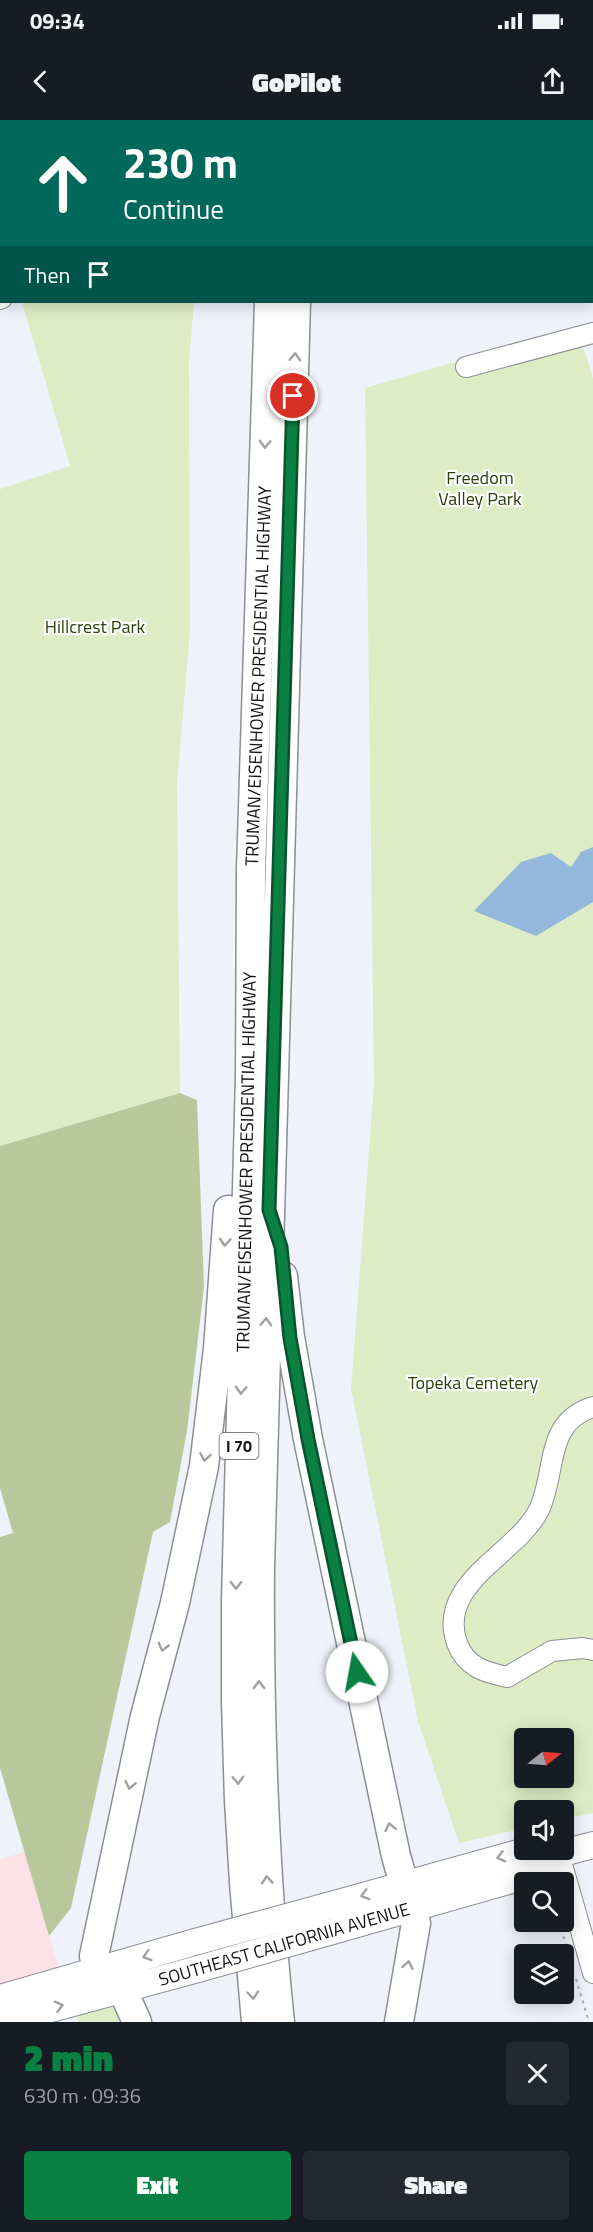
<!DOCTYPE html>
<html lang="en">
<head>
<meta charset="utf-8">
<style>
  :root { --surface:#171b24; --page:#242831; --text:#f1f3f6; --muted:#9ea1a6; --accent:#0b8043 }
  body { margin:0; font-family:"Titillium Web",sans-serif; background:var(--page); color:var(--text); height:100vh; display:flex; flex-direction:column; font-size:22px; white-space:nowrap }
  * { box-sizing:border-box; margin:0 }
  p { font-size:20px; color:var(--muted) }
  .icon { flex:none; width:33px; height:33px; fill:none; stroke:currentColor; stroke-width:2; stroke-linecap:round; stroke-linejoin:round }
  .map { position:relative; height:1902px; overflow:hidden }
  .drawer { display:flex; flex-direction:column; background:var(--surface); flex:1 }
  .drawer>* { flex:none }
  .banner { position:absolute; left:0px; top:0px; width:594px; height:183px; box-shadow:0 3px 15px #0003; background:#00695c; color:#fff; overflow:hidden }
  .needle { width:39px; rotate:73deg }
  .controls { position:absolute; left:514px; top:1608px; display:grid; gap:12px }
  .controls a { display:grid; place-items:center; width:60px; height:60px; border-radius:6px; background:var(--surface); box-shadow:0 3px 15px #0003; font-size:30px }
  .pin { position:absolute; display:grid; place-items:center; width:51px; height:51px; color:#fff; margin:-26px; border:3px solid #fff; border-radius:50%; box-shadow:0 2px 6px #0007 }
  .me { position:absolute; width:66px; margin:-33px; rotate:348deg; stroke-linejoin:round; filter:drop-shadow(0 0 4px #0008) }
  .turn { display:flex; align-items:center; gap:21px; height:126px; padding:0 24px; font-size:27px }
  .turn .icon { width:78px; height:78px; stroke-width:2.5 }
  .turn b { display:block; font-size:42px; line-height:51px }
  .then { display:flex; align-items:center; height:57px; padding:0 24px; background:#0003; gap:12px; font-size:22px }
  .round { display:grid; place-items:center; flex:none; width:63px; height:63px; border-radius:6px; background:var(--page) }
  .summary { display:flex; align-items:center; justify-content:space-between; height:102px; padding:0 24px }
  h1 { font-size:36px; font-weight:800; line-height:45px; color:var(--accent) }
  .primary-button { display:flex; gap:12px; margin-top:auto; padding:12px 24px }
  .primary-button a { flex:1; height:69px; border-radius:6px; background:var(--accent); color:#fff; font-size:24px; font-weight:800; line-height:69px; text-align:center }
  .primary-button a+a { background:var(--page); color:var(--text) }
  .status { display:flex; justify-content:space-between; align-items:center; height:42px; padding:0 30px; background:var(--surface); direction:ltr }
  .status svg { height:16px; fill:currentColor }
  header { display:flex; justify-content:space-between; align-items:center; height:78px; padding:0 24px; background:var(--surface); font-size:27px; font-weight:800 }
  .map>svg:first-child { display:block }
  .commercial { fill:#fce1e6 }
  .green { fill:#deecc5; fill-rule:evenodd }
  .forest { fill:#b8c89a }
  .water { fill:#94b8dc }
  .lines { fill:none; stroke-linecap:round; stroke-linejoin:round }
  .minor-casing { stroke:#8c8e96; stroke-width:22 }
  .major-casing { stroke:#8c8e96; stroke-width:28 }
  .highway-casing { stroke:#8c8e96; stroke-width:31 }
  .path { stroke:#a9abb2; stroke-width:2; stroke-dasharray:3 4.5; stroke-linecap:butt }
  .minor { stroke:#fff; stroke-width:20 }
  .major { stroke:#fff; stroke-width:26 }
  .highway { stroke:#fff; stroke-width:28 }
  .major-bridge-casing { stroke:#8c8e96; stroke-width:28; stroke-linecap:butt }
  .major-bridge { stroke:#fff; stroke-width:26 }
  .oneway { stroke:#a0a0a1 }
  .route-casing { stroke:#07532c; stroke-width:15 }
  .route { stroke:#0b8043; stroke-width:10 }
  .labels { text-anchor:middle; dominant-baseline:central; stroke-width:4.5; stroke-linejoin:round; paint-order:stroke }
  .shield { fill:#fff; stroke:#58595b; stroke-width:1.5 }
  .shield-label { font-size:16px; font-weight:bold; fill:#111215 }
  .park-label { font-size:18px; fill:#303e09; stroke:#fff }
  .street-label { font-size:18px; fill:#111215; stroke:#fff }
</style>
</head>
<body>
<div class="status"><b>09:34</b><svg viewBox="0 0 49 12"><path d="M0 12V9h3v3zM5 12V6h3v6zM10 12V3h3v9zM15 12V0h3v12zM26 1h20v11H26zM47 4h2v5h-2z"/></svg></div>
<header><svg class="icon" aria-label="back" viewBox="0 0 24 24"><path d="M15 5l-7 7 7 7"/></svg>GoPilot<svg class="icon" aria-label="share" viewBox="0 0 24 24"><path d="M12 15V3M7 8l5-5 5 5M5 13v7h14v-7"/></svg></header>
<div class="map">
<svg width="593" height="1902" viewBox="0 0 593 1902">
  <rect width="100%" height="100%" fill="#f0f2fb"/>
  <path class="commercial" d="M25,1732L60,1852L0,1869V1739Z"/>
  <path class="green" d="M22,182H194L189,241L190,512L177,663L180,973L0,1026V369L70,346Z
    M574,227L582,228L586,234L593,259V1693L564,1699V1690H525V1708L459,1723L418,1601L351,1269L374,963L365,268L469,238ZM525,1618H564V1658H525Z
    M104,1885L116,1889L124,1902H78L75,1891Z"/>
  <path class="forest" d="M26,0H246L21,1Z
    M180,973L197,980L204,1167L187,1311L170,1402L153,1412L71,1788L49,1816L0,1648V1417L13,1413L0,1368V1026Z"/>
  <path class="water" d="M593,727V782L536,816L474,791L521,742L551,733L571,747L581,732Z"/>
  <g class="lines">
    <defs>
      <path id="minor" d="M592,15L593,14
        M0,179L2,178
        M466,247L593,213
        M593,1287C544,1302 557,1352 539,1390C516,1435 436,1463 457,1523C466,1547 484,1552 507,1557L552,1531L582,1528L593,1530
        M559,1734L593,1853"/>
      <path id="major" d="M327,1786L518,1733L559,1734L593,1725
        M329,1812L533,1754L559,1734
        M0,1878L195,1822
        M3,1902L198,1849"/>
      <path id="highway" d="M274,2V0
        M302,2L303,0
        M283,1156L290,1217L308,1319L396,1736L404,1764
        M99,1849L94,1836L145,1596L175,1483L204,1346L218,1229L228,1090
        M122,1869L137,1902
        M256,1902L244,1763L239,1681L236,1582V1480L250,956L251,750L269,182
        M280,1902C264,1750 259,1599 260,1447L296,182
        M399,1902L416,1803L413,1788"/>
    </defs>
    <use href="#minor" class="minor-casing"/>
    <use href="#major" class="major-casing"/>
    <use href="#highway" class="highway-casing"/>
    <path class="path" d="M559,1802L567,1828
      M576,1859L589,1902"/>
    <use href="#minor" class="minor"/>
    <use href="#major" class="major"/>
    <use href="#highway" class="highway"/>
    <defs>
      <path id="major-bridge" d="M195,1822L327,1786
        M198,1849L329,1812"/>
    </defs>
    <use href="#major-bridge" class="major-bridge-casing"/>
    <use href="#major-bridge" class="major-bridge"/>
  </g>
  <defs><path id="oneway-chevron" d="M-2-3.5L2.5 0L-2 3.5" fill="none" stroke-width="1.6" stroke-linecap="round" stroke-linejoin="round" transform="scale(1.5)"/></defs>
  <g class="oneway">
    <use href="#oneway-chevron" transform="translate(295 237) rotate(-88)"/>
    <use href="#oneway-chevron" transform="translate(265 324) rotate(92)"/>
    <use href="#oneway-chevron" transform="translate(225 1122) rotate(94)"/>
    <use href="#oneway-chevron" transform="translate(266 1202) rotate(-88)"/>
    <use href="#oneway-chevron" transform="translate(241 1270) rotate(92)"/>
    <use href="#oneway-chevron" transform="translate(205 1337) rotate(99)"/>
    <use href="#oneway-chevron" transform="translate(236 1465) rotate(91)"/>
    <use href="#oneway-chevron" transform="translate(163 1527) rotate(105)"/>
    <use href="#oneway-chevron" transform="translate(259 1565) rotate(-91)"/>
    <use href="#oneway-chevron" transform="translate(238 1660) rotate(88)"/>
    <use href="#oneway-chevron" transform="translate(130 1665) rotate(102)"/>
    <use href="#oneway-chevron" transform="translate(390 1707) rotate(-102)"/>
    <use href="#oneway-chevron" transform="translate(501 1737) rotate(165)"/>
    <use href="#oneway-chevron" transform="translate(267 1760) rotate(-94)"/>
    <use href="#oneway-chevron" transform="translate(365 1775) rotate(164)"/>
    <use href="#oneway-chevron" transform="translate(147 1836) rotate(164)"/>
    <use href="#oneway-chevron" transform="translate(408 1845) rotate(-80)"/>
    <use href="#oneway-chevron" transform="translate(253 1875) rotate(85)"/>
    <use href="#oneway-chevron" transform="translate(59 1886) rotate(-15)"/>
  </g>
  <g class="lines">
    <defs>
      <path id="route" d="M293,276L269,1090L281,1127L290,1218L308,1319L357,1552"/>
    </defs>
    <use href="#route" class="route-casing"/>
    <use href="#route" class="route"/>
  </g>
  <g class="labels">
    <rect class="shield" x="219.5" y="1313" width="39" height="26" rx="4.5"/>
    <g class="shield-label">
      <text x="239" y="1326">I 70</text>
    </g>
    <g class="park-label">
      <text x="480" y="357">Freedom<tspan x="480" dy="21">Valley Park</tspan></text>
      <text x="95" y="506">Hillcrest Park</text>
      <text x="473" y="1262">Topeka Cemetery</text>
    </g>
    <g class="street-label">
      <text transform="translate(258 556) rotate(-88)">TRUMAN/EISENHOWER PRESIDENTIAL HIGHWAY</text>
      <text transform="translate(246 1042) rotate(-89)">TRUMAN/EISENHOWER PRESIDENTIAL HIGHWAY</text>
      <text transform="translate(284 1824) rotate(-16)">SOUTHEAST CALIFORNIA AVENUE</text>
    </g>
  </g>
</svg>
<div class="controls">
<a><svg class="needle" viewBox="-14 -14 28 28"><path d="M0-13l5 13h-10z" fill="#e53935"/><path d="M0 13l5-13h-10z" fill="#9ea1a6"/></svg></a>
<a><svg class="icon" aria-label="sound" viewBox="0 0 24 24"><path d="M4 9h4l5-4v14l-5-4H4zM17 9q2 3 0 6"/></svg></a>
<a><svg class="icon" aria-label="search" viewBox="0 0 24 24"><circle cx="10" cy="10" r="6"/><path d="M15 15l6 6"/></svg></a>
<a><svg class="icon" aria-label="layers" viewBox="0 0 24 24"><path d="M12 4l9 5-9 5-9-5zM3 14l9 5 9-5"/></svg></a>
</div>
<div class="pin" style="left:293px;top:276px;background:#d93025"><svg class="icon" aria-label="arrive" viewBox="0 0 24 24"><path d="M6 21V4h12l-3 4 3 4H6"/></svg></div>
<svg class="me" style="left:357px;top:1552px" viewBox="-20 -20 40 40"><circle r="19" fill="#fff"/><path d="M0-13L10 11 0 6-10 11z" fill="#0b8043"/></svg>
<div class="banner">
<div class="turn"><svg class="icon" aria-label="ahead" viewBox="0 0 24 24"><path d="M12 20V5M6 11l6-6 6 6"/></svg><div><b>230 m</b>Continue</div></div>
<div class="then">Then<svg class="icon" aria-label="arrive" viewBox="0 0 24 24"><path d="M6 21V4h12l-3 4 3 4H6"/></svg></div>
</div>
</div>
<section class="drawer">
<div class="summary"><div><h1>2 min</h1><p>630 m · 09:36</p></div><a class="round"><svg class="icon" aria-label="close" viewBox="0 0 24 24"><path d="M6 6l12 12M18 6L6 18"/></svg></a></div>
<div class="primary-button"><a>Exit</a><a>Share</a></div>
</section>
</body>
</html>
